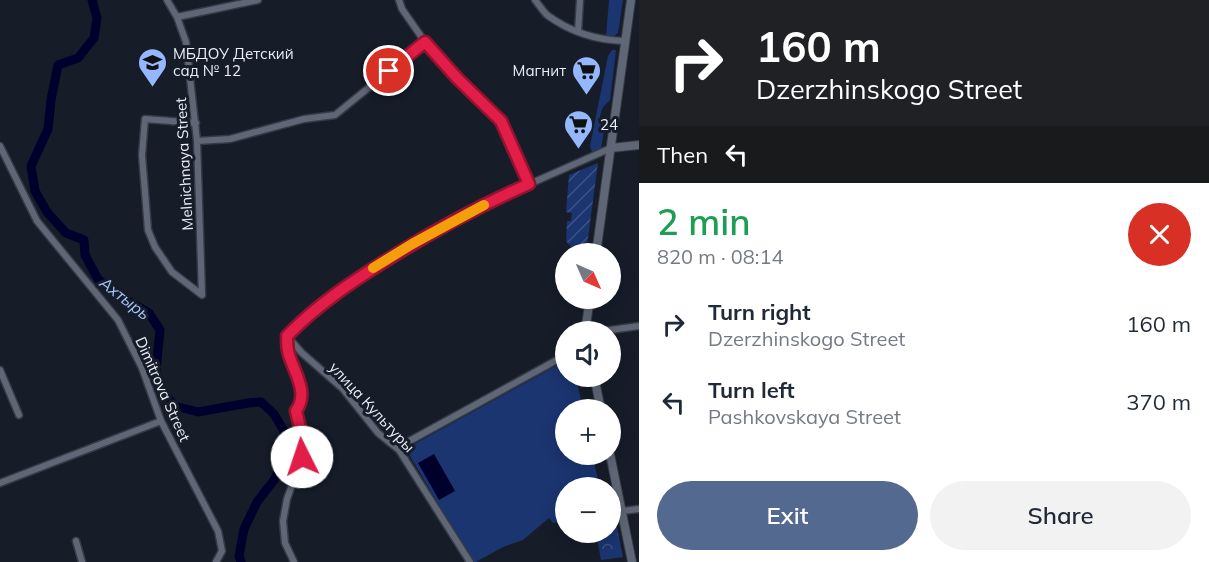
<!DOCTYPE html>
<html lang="en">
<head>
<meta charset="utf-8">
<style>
  :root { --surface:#fff; --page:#f2f2f3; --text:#1f2937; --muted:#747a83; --accent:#546990 }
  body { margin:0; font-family:Mulish,sans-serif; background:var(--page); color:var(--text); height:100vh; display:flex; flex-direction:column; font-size:22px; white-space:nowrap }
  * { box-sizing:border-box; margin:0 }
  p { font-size:20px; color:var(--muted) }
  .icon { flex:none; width:33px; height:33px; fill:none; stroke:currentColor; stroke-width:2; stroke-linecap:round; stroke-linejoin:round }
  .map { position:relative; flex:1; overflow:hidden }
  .panel { display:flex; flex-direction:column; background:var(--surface); width:570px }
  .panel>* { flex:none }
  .banner { background:#202124; color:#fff; overflow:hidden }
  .needle { width:39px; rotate:135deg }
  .buttons { position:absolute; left:555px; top:243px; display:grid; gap:12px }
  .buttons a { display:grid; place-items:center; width:66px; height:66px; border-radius:50%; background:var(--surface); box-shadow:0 3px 15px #0003; font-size:30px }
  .pin { position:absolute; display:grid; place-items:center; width:51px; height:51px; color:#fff; margin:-26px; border:3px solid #fff; border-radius:50%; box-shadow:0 2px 6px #0007 }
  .me { position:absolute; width:66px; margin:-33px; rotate:356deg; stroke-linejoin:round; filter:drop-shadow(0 0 4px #0008) }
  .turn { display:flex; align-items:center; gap:21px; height:126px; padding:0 18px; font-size:27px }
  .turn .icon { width:78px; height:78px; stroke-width:2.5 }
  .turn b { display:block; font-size:42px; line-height:51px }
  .then { display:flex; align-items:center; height:57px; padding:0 18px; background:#0003; gap:12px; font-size:22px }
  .round { display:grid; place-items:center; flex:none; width:63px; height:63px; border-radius:32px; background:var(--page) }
  .head { display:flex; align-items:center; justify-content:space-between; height:102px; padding:0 18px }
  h1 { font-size:36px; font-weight:600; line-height:45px; color:#1e9e55 }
  .button { display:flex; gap:12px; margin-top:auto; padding:12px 18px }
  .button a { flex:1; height:69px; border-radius:36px; background:var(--accent); color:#fff; font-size:24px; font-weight:600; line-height:69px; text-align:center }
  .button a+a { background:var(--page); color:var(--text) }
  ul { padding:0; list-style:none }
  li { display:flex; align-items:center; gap:18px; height:78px; padding:0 18px }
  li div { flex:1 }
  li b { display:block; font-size:22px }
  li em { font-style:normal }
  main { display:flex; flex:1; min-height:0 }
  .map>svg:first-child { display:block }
  .grass { fill:#1b3571 }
  .forest { fill:url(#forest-crowns) }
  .garden { fill:url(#garden-furrows) }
  .water { fill:#00002d }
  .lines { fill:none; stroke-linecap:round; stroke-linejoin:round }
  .river { stroke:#00002d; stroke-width:9 }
  .minor-casing { stroke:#363a44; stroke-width:9 }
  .tertiary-casing { stroke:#363a44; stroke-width:10 }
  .minor { stroke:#5f6776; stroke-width:6 }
  .tertiary { stroke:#5f6776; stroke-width:8 }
  .route-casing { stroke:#92132f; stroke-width:15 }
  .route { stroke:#e11d48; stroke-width:10 }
  .slow { stroke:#f59e0b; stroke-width:10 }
  .labels { text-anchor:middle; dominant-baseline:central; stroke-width:6; stroke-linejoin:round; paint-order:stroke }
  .poi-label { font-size:15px; fill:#e9eef7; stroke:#161d29; text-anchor:start }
  .street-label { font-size:15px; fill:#e9eef7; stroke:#161d29 }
  .water-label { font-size:16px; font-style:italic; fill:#a7c4fe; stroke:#161d29 }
</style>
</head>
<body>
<main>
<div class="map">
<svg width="639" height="562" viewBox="0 0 639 562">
  <defs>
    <pattern id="forest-crowns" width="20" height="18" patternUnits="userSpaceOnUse" patternTransform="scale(1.5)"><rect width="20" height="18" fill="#1b3571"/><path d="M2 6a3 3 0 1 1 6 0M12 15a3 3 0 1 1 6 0" fill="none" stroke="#3c5386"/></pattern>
    <pattern id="garden-furrows" width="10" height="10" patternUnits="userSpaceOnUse" patternTransform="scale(1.5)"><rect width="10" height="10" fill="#1b3571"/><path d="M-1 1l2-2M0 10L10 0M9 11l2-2" fill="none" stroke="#3c5386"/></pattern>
  </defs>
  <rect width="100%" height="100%" fill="#161d29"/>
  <path class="grass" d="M609,0H623L618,33L613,37L606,36Z
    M612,50H616L610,100L603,107L600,116L604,131L601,149L592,153L590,146L608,56Z
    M565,361L566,376L576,377L583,409L566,410V454L592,455L600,487L566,488L565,521L553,523L549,518L523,540L503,547L476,562H473L407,451L411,446Z"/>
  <path class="forest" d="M615,518L623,557L601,560L596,533L610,532L611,519Z"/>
  <path class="garden" d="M598,163L586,253H576L566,241L567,221H571L572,213L566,212L569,175Z"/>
  <path class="water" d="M434,454L455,491L439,500L418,463Z"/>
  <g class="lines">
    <path class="river" d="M92,0L97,18L94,38L78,58L58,65L51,100L48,129L31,166L35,191L47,212L66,233L84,240L85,255L98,279L121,297L149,313L160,330L156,370L159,388L175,406L198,412L248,403L261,402L274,414L284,431L289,451L274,480L257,502L244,529L239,556L241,562"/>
    <defs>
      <path id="minor" d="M167,0L177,17L186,42L197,141L202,295
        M399,0L402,9L425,42L457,78L501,121L529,184
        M535,0C539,5 543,11 547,15C570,32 597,40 624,41
        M177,17L258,0
        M578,32L580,0
        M196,123L145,119L142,155L148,230L155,247L172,272L202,295
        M197,141L230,139L304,119L335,115L425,42
        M0,146L37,221L118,320L142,368L161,421L218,531L222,551L216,562
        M596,332L639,326
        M287,336L307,315L349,283L412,244L489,202L611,148
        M287,336L302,353L342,388L378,433L399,450L470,562
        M287,336C287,342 287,349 289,355C295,374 309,393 296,411L302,436V457L287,499L283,521L285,543L294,562
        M0,370L19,415
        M399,450L404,444L566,355
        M0,483L161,421
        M622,511L639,509
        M76,541L82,562"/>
      <path id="tertiary" d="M611,148L639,145
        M596,254L631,0
        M585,332L590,298
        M594,376L601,410
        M610,454L632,562"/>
    </defs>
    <use href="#minor" class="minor-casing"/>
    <use href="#tertiary" class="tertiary-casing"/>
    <use href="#minor" class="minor"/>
    <use href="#tertiary" class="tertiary"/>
  </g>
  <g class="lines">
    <defs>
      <path id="route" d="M302,457V436L296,411C309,393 295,374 289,355C287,349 287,342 287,336C318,304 353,281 390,258C435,230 481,205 529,184L501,121L457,78L425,42L389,71"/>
    </defs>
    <use href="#route" class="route-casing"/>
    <use href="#route" class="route"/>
    <path class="slow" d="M373,268L412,244L484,205"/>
  </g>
  <defs>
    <symbol id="school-pin" viewBox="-11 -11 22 30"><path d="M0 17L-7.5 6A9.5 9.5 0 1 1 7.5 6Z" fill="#94b7fd" stroke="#161d29"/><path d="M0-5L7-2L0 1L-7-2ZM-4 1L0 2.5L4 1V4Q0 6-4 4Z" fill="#111"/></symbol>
    <symbol id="supermarket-pin" viewBox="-11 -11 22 30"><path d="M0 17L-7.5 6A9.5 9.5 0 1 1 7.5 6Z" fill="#94b7fd" stroke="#161d29"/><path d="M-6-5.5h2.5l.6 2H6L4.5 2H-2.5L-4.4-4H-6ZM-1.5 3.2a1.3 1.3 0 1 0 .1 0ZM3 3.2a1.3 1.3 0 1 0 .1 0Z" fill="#111"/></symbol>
  </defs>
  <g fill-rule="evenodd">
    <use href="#school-pin" x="136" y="46" width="33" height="45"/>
    <use href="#supermarket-pin" x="570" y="54" width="33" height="45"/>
    <use href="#supermarket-pin" x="562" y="108" width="33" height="45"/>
  </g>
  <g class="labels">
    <g class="poi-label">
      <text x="173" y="53">МБДОУ Детский<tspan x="173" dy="17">сад № 12</tspan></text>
      <text x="566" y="70" text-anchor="end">Магнит</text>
      <text x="600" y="124">24</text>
    </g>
    <g class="street-label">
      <text transform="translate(184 164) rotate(-93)">Melnichnaya Street</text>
      <text transform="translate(163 389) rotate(66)">Dimitrova Street</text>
      <text transform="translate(372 407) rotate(47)">улица Культуры</text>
    </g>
    <g class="water-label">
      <text transform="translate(125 298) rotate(38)">Ахтырь</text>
    </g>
  </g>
</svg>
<div class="buttons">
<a><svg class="needle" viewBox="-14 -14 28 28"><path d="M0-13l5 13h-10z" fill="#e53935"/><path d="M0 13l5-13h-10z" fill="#747a83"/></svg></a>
<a><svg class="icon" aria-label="sound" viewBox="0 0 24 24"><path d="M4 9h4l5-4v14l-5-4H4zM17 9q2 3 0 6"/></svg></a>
<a>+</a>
<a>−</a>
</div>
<div class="pin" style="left:389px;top:71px;background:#d93025"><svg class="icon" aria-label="arrive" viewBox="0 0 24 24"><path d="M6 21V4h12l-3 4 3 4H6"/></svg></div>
<svg class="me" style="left:302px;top:457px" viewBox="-20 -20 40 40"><circle r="19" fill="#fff"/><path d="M0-13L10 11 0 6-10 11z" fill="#e11d48"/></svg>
</div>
<section class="panel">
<div class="banner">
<div class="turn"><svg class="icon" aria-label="right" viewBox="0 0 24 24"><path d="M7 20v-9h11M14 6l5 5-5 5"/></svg><div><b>160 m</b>Dzerzhinskogo Street</div></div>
<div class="then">Then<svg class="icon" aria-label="left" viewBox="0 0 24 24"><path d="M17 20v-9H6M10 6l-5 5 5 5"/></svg></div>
</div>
<div class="head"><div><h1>2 min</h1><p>820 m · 08:14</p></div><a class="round" style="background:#d93025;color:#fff"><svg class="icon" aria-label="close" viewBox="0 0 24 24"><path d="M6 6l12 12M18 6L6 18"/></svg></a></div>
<ul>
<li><svg class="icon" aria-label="right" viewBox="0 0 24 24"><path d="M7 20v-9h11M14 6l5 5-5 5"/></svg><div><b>Turn right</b><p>Dzerzhinskogo Street</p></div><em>160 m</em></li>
<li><svg class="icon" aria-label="left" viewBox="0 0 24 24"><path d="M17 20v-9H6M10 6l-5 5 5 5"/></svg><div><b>Turn left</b><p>Pashkovskaya Street</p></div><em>370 m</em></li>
</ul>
<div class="button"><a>Exit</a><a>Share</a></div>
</section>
</main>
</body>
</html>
